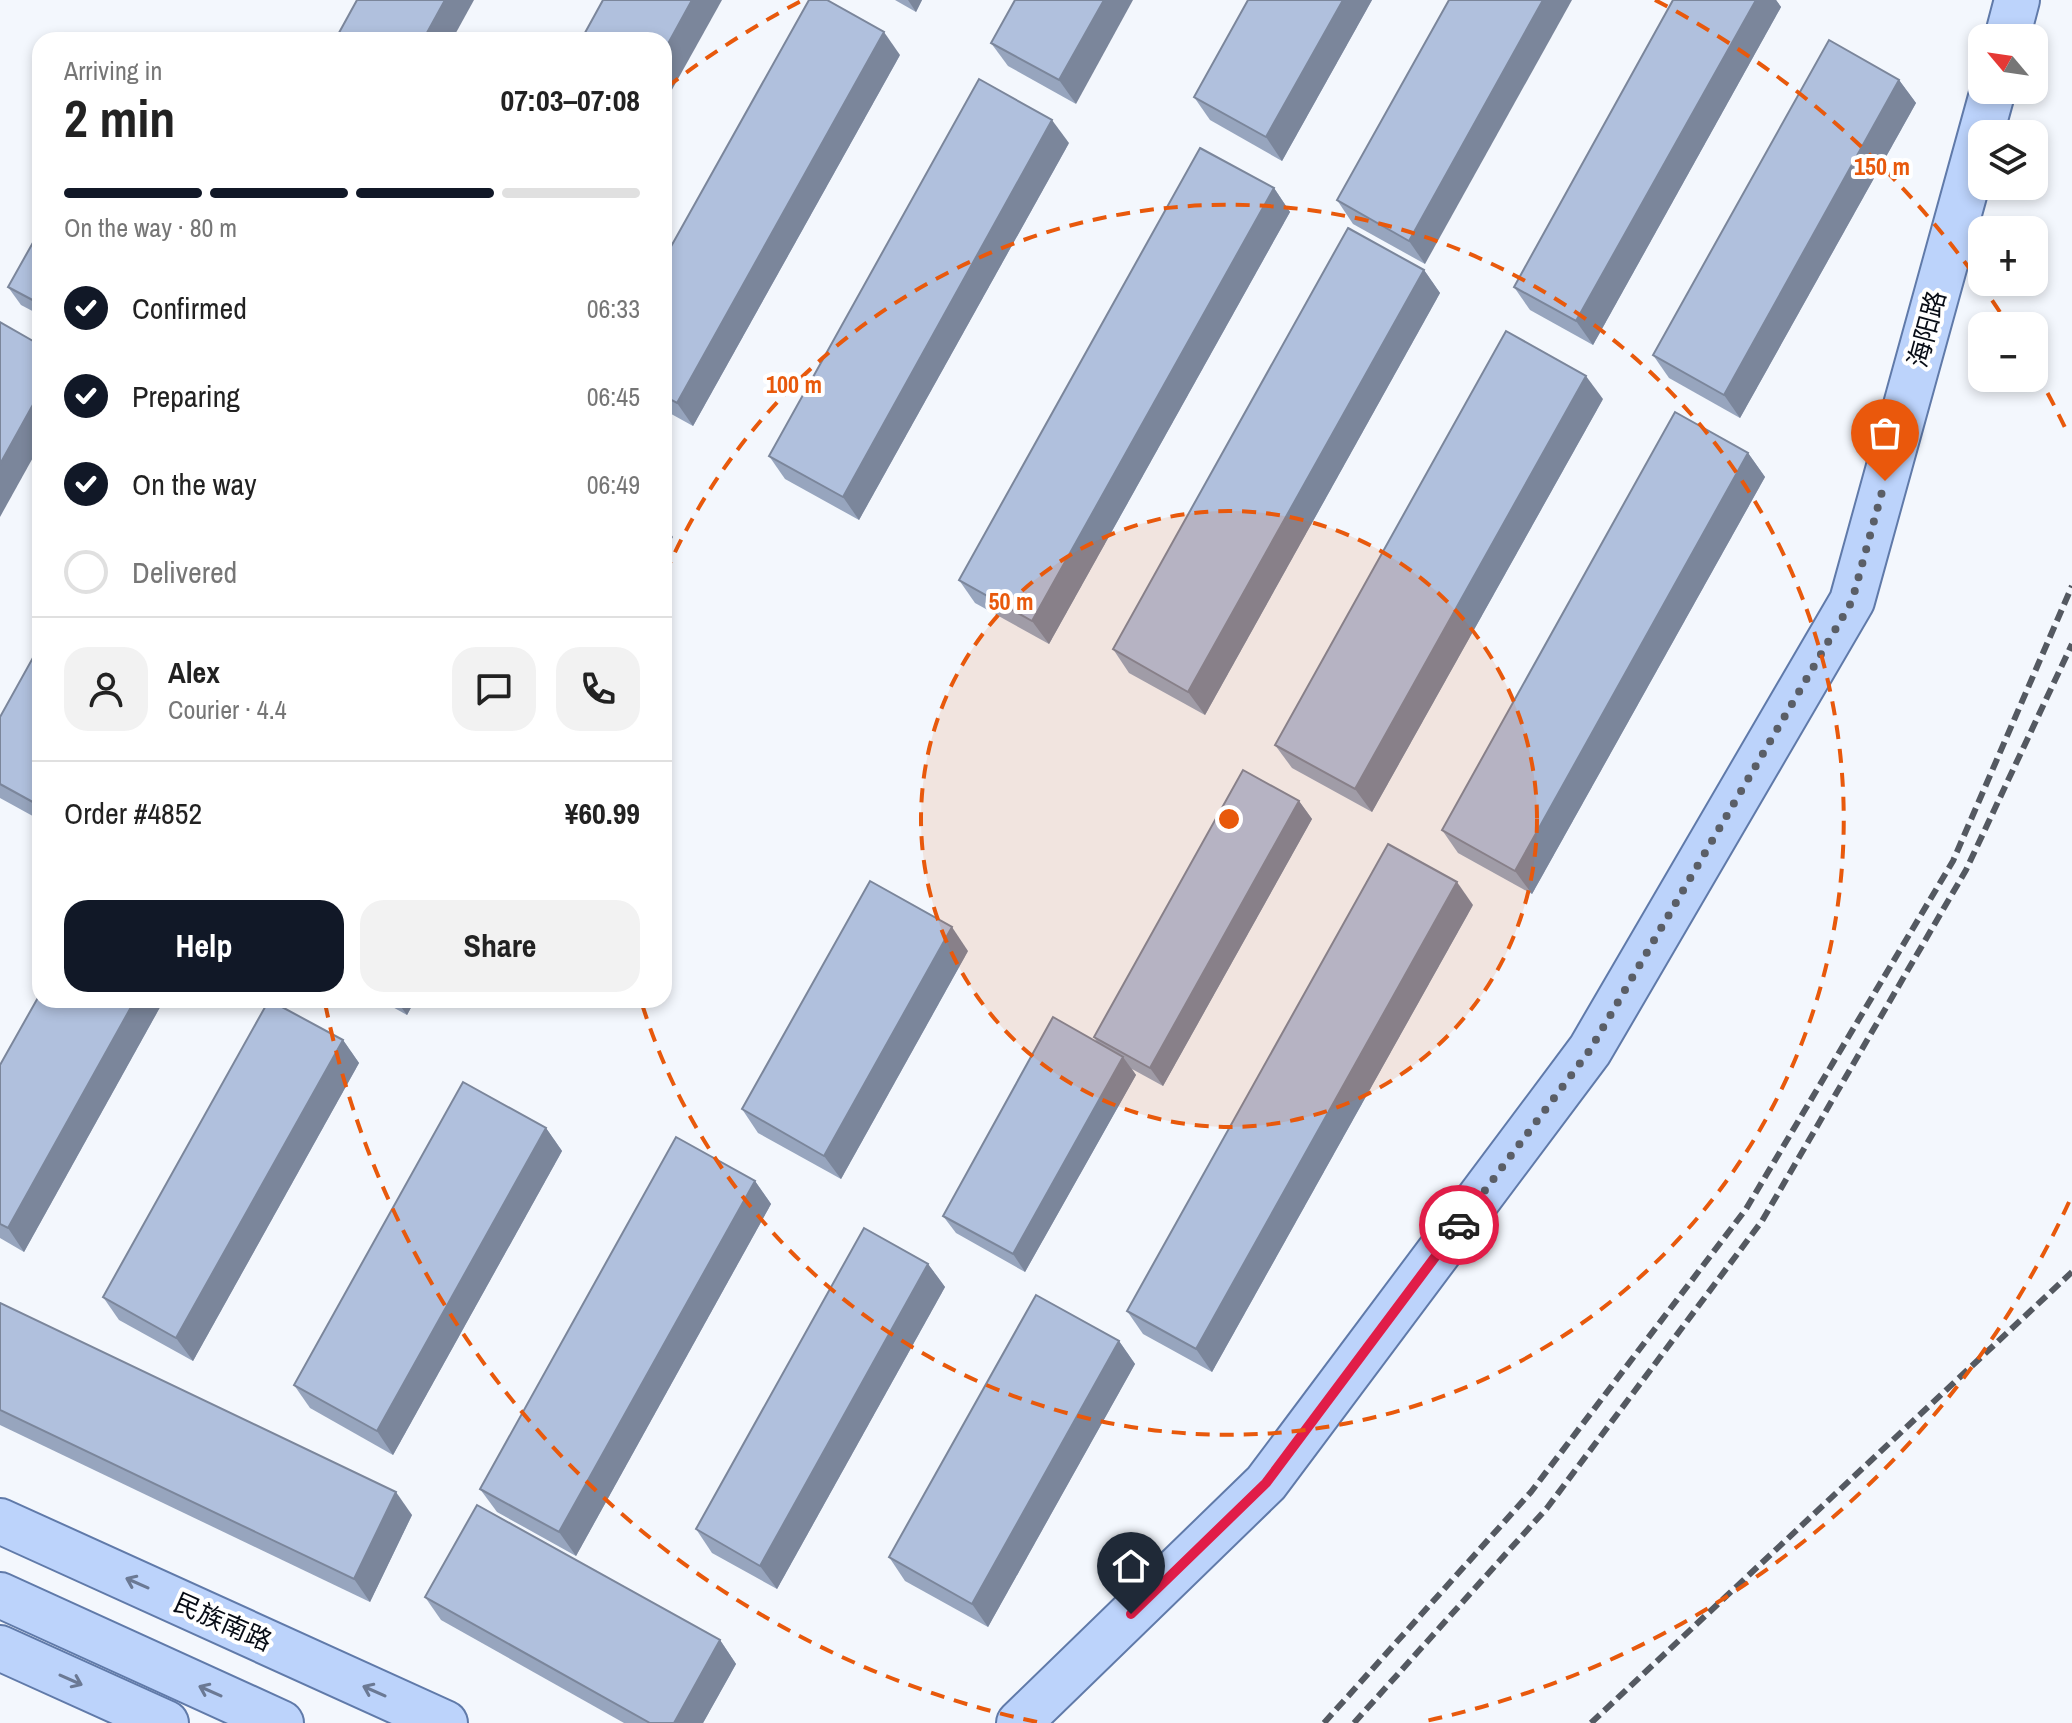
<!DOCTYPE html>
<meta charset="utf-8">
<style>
body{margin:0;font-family:"Archivo Narrow","Noto Sans SC",sans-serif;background:#f2f2f2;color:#222;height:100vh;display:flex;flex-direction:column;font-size:30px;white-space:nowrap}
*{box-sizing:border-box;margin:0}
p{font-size:26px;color:#767676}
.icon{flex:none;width:44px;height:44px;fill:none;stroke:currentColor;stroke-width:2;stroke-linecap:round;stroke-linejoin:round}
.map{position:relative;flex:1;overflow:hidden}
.drawer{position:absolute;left:32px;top:32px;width:640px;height:976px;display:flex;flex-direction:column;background:#fff;border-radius:24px;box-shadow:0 4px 12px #0003}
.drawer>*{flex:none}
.needle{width:52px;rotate:299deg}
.buttons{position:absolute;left:1968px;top:24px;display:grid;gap:16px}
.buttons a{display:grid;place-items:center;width:80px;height:80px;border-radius:16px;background:#fff;box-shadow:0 4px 12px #0003;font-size:40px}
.pin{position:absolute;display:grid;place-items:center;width:68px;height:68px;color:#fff;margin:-82px -34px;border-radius:50% 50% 50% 0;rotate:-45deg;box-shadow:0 0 8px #0007}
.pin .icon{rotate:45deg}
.courier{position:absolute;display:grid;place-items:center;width:80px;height:80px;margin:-40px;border:6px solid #e11d48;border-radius:50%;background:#fff;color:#222;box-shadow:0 2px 10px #0007}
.summary em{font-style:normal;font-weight:800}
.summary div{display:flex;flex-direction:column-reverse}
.summary{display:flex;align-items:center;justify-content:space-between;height:136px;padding:0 32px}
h1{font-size:52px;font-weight:800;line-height:60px}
.bar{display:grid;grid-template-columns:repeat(4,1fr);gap:12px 8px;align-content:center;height:96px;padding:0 32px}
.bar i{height:10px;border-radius:6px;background:#e0e0e0}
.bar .active{background:#111827}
.bar p{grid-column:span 4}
.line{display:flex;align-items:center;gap:20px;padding:0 32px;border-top:2px solid #e0e0e0}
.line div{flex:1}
.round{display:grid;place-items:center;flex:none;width:84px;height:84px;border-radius:24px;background:#f2f2f2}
ol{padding:0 32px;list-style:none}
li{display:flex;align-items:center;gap:24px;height:88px}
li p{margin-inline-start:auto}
li .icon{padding:8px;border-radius:50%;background:#111827;color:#fff;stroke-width:4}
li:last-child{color:#767676}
li i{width:44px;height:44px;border:4px solid #e0e0e0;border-radius:50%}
.button{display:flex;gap:16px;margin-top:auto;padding:16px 32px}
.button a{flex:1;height:92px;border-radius:24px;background:#111827;color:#fff;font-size:32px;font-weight:800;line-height:92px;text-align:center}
.button a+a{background:#f2f2f2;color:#222}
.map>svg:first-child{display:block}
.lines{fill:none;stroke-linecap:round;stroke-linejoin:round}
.major-casing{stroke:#607aa9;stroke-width:48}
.major{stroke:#bcd3fb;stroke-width:44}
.rail{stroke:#545961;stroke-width:6;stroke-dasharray:12 6;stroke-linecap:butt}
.wall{fill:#97a5be}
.shaded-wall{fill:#7b869b}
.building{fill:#b0c0dd;stroke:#7b869b;stroke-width:2}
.oneway{stroke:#6b7994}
.done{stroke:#5a5e66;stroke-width:8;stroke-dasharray:0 14.4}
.route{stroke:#e11d48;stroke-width:10}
.ring{fill:none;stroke:#e8590c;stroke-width:4;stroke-dasharray:14 10}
.labels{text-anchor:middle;stroke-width:8;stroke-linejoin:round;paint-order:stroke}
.street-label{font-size:26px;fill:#070c15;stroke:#fff}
.centre{fill:#e8590c;stroke:#fff;stroke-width:4}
.ring-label{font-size:24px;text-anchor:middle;font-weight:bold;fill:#e8590c;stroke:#fff;stroke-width:8;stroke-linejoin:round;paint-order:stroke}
</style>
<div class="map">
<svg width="2072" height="1723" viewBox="0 0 2072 1723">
<rect width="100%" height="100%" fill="#f3f7fd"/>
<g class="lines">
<!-- major casing -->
<g class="major-casing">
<g id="major">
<path d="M2007,38L2017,0"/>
<path d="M0,1521L445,1723"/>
<path d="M0,1595L281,1723"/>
<path d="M0,1648L166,1723"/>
<path d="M1019,1723L1266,1483L1590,1050L1852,601L1993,90"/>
</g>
</g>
<!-- major -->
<use href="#major" class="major"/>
<!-- rail -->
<g class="rail">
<path d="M1324,1723L1531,1492L1746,1209L1953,861L2072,586"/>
<path d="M1354,1723L1547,1508L1762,1221L1966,870L2072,644"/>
<path d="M1591,1723L2072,1272"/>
</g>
</g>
<!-- wall -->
<g class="wall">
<path d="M895,0H922L916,12Z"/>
<path d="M1015,0L1076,104L1008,66L991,43Z"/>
<path d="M1248,0H1372L1282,161L1210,120L1194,97Z"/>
<path d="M1449,0L1425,264L1353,224L1337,200Z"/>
<path d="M1673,0H1776L1781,7L1593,345L1530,310L1514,287Z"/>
<path d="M900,55L693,426L664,410V259Z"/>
<path d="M1899,80L1916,103L1740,418L1669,378L1653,355Z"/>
<path d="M1069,143L859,520L785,479L769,456Z"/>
<path d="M1274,188L1290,212L1049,644L975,603L959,580Z"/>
<path d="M40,230V315L21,305L8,287Z"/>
<path d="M1424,270L1440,293L1205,715L1129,673L1113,649Z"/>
<path d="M1603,399L1372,812L1292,768L1275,745Z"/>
<path d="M1748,453L1765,477L1532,894L1458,853L1442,830Z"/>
<path d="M40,645V820L0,798V717Z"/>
<path d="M1299,801L1312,819L1163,1086L1132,1069L1136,1075L1025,1272L956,1233L943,1216L1097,1042L1094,1037Z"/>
<path d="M1473,905L1212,1372L1143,1334L1127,1311Z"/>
<path d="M968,951L841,1179L758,1133L742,1109Z"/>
<path d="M40,1000H164L24,1252L0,1238V1065Z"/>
<path d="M380,1000H415L407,1015Z"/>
<path d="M343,1040L359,1063L193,1361L119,1320L103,1297Z"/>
<path d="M546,1128L562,1151L393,1455L310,1408L294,1385Z"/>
<path d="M755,1181L771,1204L576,1556L497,1512L480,1489Z"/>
<path d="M928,1264L945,1287L777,1589L712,1553L696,1529Z"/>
<path d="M0,1303L412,1515L370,1602L0,1425Z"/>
<path d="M1119,1341L1135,1364L988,1627L905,1581L889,1557Z"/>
<path d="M425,1597L720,1640L736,1664L703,1723H624L441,1620Z"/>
</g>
<!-- shaded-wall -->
<g class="shaded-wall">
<path d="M445,0H474L452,40H423Z"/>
<path d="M692,0H722L664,104V51Z"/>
<path d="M908,0H922L916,12Z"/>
<path d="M1104,0H1133L1076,104L1059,80Z"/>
<path d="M1343,0H1372L1282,161L1266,137Z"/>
<path d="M1543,0H1572L1425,264L1409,241Z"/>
<path d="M1756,0H1776L1781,7L1593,345L1576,321Z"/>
<path d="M884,32L900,55L693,426L677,403Z"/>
<path d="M1899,80L1916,103L1740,418L1724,395Z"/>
<path d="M1052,120L1069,143L859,520L843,497Z"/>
<path d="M1274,188L1290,212L1049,644L1032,621Z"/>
<path d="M1424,270L1440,293L1205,715L1188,692Z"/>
<path d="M1586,376L1603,399L1372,812L1355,789Z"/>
<path d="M40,392V445L0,517V464Z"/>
<path d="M1748,453L1765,477L1532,894L1515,871Z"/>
<path d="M664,524L673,537L664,553Z"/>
<path d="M1299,801L1312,819L1163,1086L1150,1068Z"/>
<path d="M1457,882L1473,905L1212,1372L1196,1349Z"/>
<path d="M952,927L968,951L841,1179L824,1156Z"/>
<path d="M135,1000H164L24,1252L8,1228Z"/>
<path d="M396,1000H415L407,1015Z"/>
<path d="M343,1040L359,1063L193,1361L176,1338Z"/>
<path d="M1123,1057L1136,1075L1025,1272L1013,1254Z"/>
<path d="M546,1128L562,1151L393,1455L377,1431Z"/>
<path d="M755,1181L771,1204L576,1556L559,1532Z"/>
<path d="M928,1264L945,1287L777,1589L760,1566Z"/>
<path d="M1119,1341L1135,1364L988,1627L972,1604Z"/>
<path d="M396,1492L412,1515L370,1602L354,1579Z"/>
<path d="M720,1640L736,1664L703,1723H674Z"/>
</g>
<!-- building -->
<g class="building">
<path d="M357,0H445L423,40H335Z"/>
<path d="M603,0H692L664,51V40H581Z"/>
<path d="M809,0H827L884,32L677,403L664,396V259Z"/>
<path d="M1015,0H1104L1059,80L991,43Z"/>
<path d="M1248,0H1343L1266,137L1194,97Z"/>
<path d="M1449,0H1543L1409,241L1337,200Z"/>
<path d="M1673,0H1756L1576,321L1514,287Z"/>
<path d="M1829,40L1899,80L1724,395L1653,355Z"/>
<path d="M979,79L1052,120L843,497L769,456Z"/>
<path d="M1200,148L1274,188L1032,621L959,580Z"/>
<path d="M1348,228L1424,270L1188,692L1113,649Z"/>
<path d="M40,230V304L8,287Z"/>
<path d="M0,322L40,345V392L0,464Z"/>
<path d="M1506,331L1586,376L1355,789L1275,745Z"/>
<path d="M1675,412L1748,453L1515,871L1442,830Z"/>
<path d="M40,645V806L0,784V717Z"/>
<path d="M1243,770L1299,801L1150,1068L1094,1037Z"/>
<path d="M1388,844L1457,882L1196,1349L1127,1311Z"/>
<path d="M870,881L952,927L824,1156L742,1109Z"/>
<path d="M40,994V1000H135L8,1228L0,1224V1065Z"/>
<path d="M269,1000L343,1040L176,1338L103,1297Z"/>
<path d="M1053,1017L1123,1057L1013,1254L943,1216Z"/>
<path d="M463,1082L546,1128L377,1431L294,1385Z"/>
<path d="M676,1137L755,1181L559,1532L480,1489Z"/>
<path d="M864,1228L928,1264L760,1566L696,1529Z"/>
<path d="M1036,1295L1119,1341L972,1604L889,1557Z"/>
<path d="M0,1303L396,1492L354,1579L0,1410Z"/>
<path d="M477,1505L720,1640L674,1723H650L425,1597Z"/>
</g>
<!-- one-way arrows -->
<defs><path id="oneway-shaft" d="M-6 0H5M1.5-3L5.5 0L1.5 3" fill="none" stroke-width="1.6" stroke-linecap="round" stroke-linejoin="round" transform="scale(2)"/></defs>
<g class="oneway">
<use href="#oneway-shaft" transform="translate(137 1583) rotate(-156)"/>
<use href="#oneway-shaft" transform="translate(71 1680) rotate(24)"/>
<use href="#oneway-shaft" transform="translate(210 1691) rotate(-156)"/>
<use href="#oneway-shaft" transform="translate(374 1691) rotate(-156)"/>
</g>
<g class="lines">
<!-- done -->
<path class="done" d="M1459,1225L1590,1050L1852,601L1885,481"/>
<!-- route -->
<path class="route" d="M1131,1614L1266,1483L1459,1225"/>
</g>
<!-- distance rings -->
<circle cx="1229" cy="819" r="308" fill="#e8590c" fill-opacity=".12"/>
<g class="ring">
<circle cx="1229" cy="819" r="308"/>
<path d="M665 574A615 615 0 1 1 642 1004"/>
<path d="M2069 1202A923 923 0 0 1 1421 1722M1037 1722A923 923 0 0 1 325 1003M667 87A923 923 0 0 1 803 0M1655 0A923 923 0 0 1 2007 323M2036 372A923 923 0 0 1 2069 436"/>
</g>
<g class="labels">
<!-- street labels -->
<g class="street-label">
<text transform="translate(1927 329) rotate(-75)" y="9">海阳路</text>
<text transform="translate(223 1622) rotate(24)" y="9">民族南路</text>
</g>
</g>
<circle cx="1229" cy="819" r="12" class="centre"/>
<g class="ring-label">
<text x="1882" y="175">150 m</text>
<text x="794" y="393">100 m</text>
<text x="1011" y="610">50 m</text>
</g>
</svg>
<div class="buttons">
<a><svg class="needle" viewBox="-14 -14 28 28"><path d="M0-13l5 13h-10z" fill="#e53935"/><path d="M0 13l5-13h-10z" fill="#767676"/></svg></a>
<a><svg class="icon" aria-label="layers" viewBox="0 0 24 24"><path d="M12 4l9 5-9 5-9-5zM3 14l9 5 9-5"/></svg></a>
<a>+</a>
<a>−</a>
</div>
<div class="pin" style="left:1885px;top:481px;background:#ea580c"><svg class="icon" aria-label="bag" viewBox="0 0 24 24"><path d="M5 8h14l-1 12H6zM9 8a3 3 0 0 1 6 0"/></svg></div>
<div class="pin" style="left:1131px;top:1614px;background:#1f2937"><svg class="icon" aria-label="home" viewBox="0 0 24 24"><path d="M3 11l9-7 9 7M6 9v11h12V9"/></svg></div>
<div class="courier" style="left:1459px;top:1225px"><svg class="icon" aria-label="car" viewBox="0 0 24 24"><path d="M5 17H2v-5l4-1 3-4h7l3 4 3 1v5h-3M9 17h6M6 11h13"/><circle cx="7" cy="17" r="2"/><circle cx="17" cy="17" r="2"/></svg></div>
<section class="drawer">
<div class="summary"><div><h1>2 min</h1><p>Arriving in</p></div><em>07:03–07:08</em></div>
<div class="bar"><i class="active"></i><i class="active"></i><i class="active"></i><i></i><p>On the way · 80 m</p></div>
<ol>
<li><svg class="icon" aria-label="check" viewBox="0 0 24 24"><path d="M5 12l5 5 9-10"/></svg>Confirmed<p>06:33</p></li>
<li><svg class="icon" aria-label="check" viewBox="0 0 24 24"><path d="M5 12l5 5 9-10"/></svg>Preparing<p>06:45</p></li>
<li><svg class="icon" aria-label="check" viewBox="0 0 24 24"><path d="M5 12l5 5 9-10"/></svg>On the way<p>06:49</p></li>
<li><i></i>Delivered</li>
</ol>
<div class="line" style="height:144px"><a class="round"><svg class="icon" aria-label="person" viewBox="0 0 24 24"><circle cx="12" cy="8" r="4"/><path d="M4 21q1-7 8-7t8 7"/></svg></a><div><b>Alex</b><p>Courier · 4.4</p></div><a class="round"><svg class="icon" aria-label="chat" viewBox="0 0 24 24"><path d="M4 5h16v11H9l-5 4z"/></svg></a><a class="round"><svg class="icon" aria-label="phone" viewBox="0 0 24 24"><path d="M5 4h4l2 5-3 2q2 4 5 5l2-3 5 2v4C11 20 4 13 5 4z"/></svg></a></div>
<div class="line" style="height:104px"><div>Order #4852</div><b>¥60.99</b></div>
<div class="button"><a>Help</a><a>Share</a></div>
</section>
</div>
